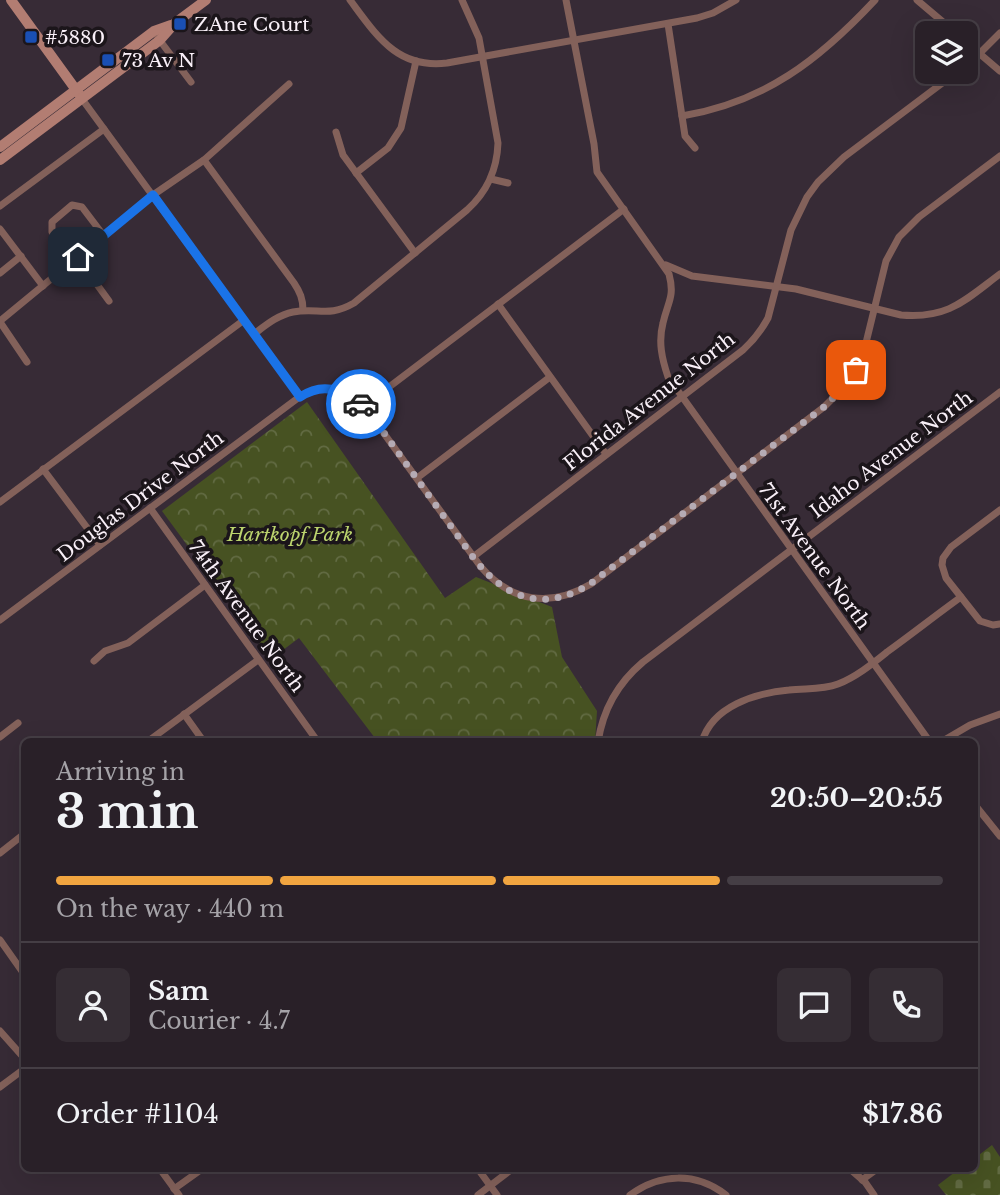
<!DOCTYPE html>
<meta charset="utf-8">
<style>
body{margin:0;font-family:"Libre Baskerville",serif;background:#352d34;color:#f1f3f6;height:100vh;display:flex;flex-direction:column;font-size:26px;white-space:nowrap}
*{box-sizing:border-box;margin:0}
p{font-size:23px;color:#a5a3a8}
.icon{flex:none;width:38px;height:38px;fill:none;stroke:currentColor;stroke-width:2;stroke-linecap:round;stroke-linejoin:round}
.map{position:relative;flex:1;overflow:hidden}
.sheet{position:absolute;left:21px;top:738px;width:957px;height:434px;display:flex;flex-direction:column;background:#292028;border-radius:10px;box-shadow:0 7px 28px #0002,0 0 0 2px #453e45}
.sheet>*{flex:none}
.buttons{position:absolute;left:915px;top:21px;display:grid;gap:14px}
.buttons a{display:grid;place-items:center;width:63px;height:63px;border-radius:10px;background:#292028;box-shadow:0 7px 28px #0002,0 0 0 2px #453e45;font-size:35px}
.pin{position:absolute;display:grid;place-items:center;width:60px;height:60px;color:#fff;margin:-30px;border-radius:14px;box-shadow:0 4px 10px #0006}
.courier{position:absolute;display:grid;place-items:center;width:70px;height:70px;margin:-35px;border:5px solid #1a73e8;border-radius:50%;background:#fff;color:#222;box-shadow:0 2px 9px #0007}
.overview em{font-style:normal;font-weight:700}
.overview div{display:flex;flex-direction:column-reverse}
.overview{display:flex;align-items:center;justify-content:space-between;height:119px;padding:0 35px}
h1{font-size:46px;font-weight:700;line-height:52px}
.bar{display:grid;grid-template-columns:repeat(4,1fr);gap:10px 7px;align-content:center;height:84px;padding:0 35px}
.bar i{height:9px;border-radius:5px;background:#453e45}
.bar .selected{background:#f1a540}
.bar p{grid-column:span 4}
.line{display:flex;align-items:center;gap:18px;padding:0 35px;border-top:2px solid #453e45}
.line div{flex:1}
.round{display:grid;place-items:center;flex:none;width:74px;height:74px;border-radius:10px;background:#352d34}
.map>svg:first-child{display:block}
.cemetery{fill:url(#cemetery-stones)}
.park{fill:url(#park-crowns)}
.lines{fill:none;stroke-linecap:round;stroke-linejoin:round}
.street{stroke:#83615a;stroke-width:7}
.secondary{stroke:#b27d72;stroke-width:10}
.done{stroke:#b5abb4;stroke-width:7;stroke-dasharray:0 12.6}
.route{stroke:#1a73e8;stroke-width:9}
.transit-dot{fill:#1a4fb4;stroke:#1b151a;stroke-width:2.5}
.labels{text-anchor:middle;stroke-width:7;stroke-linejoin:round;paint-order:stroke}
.poi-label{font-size:19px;fill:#f9f0f8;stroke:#1b151a;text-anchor:start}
.street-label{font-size:19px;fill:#f9f0f8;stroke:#1b151a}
.park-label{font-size:19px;font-style:italic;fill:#bcd46e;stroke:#1b151a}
</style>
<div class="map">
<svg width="1000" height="1195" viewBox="0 0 1000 1195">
<defs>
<pattern id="cemetery-stones" width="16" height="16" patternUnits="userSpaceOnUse" patternTransform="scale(1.75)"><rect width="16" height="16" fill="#475222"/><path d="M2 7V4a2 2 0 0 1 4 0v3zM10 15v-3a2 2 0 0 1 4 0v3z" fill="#626b43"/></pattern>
<pattern id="park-crowns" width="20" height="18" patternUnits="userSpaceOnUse" patternTransform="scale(1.75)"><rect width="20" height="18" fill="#475222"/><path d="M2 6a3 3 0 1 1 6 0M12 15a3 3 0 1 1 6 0" fill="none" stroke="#626b43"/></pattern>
</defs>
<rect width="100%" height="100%" fill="#372b36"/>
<!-- cemetery -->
<path class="cemetery" d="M992,1145L1000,1157V1195H946L938,1185L959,1169H975V1158Z"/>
<!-- park -->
<path class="park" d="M307,402L445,598L476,577L552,607L562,657L597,711L595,742H378L299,638L271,659L162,511Z"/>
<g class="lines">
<!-- street -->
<g class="street">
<path d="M350,0C377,36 397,69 447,63L697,18L713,13L736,0"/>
<path d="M566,0L594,144L597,172L669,274C675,297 668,301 663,323C658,342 662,359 668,377L930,742"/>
<path d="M917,0L956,33"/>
<path d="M668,24L685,136L695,148"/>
<path d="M158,38L191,82"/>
<path d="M966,42L1000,71"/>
<path d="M966,65L975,58L1000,33"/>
<path d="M82,99L300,397"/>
<path d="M682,116C765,102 819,60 875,0"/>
<path d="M336,132L343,155L415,253"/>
<path d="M204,160L294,283C300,292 303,299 303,310"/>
<path d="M356,173L388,148L401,128L416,61"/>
<path d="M491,179L508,183"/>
<path d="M0,206L104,129"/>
<path d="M0,229L43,286"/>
<path d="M77,257L109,301"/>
<path d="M72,261L52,232V222L72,205L82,207L104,236"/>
<path d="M666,265L692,276L796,289L901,315C949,319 965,300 1000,274"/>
<path d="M0,273L21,256"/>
<path d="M498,304L606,454"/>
<path d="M0,321L153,195L204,160L289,84"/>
<path d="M0,322L27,362"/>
<path d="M254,334C266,325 278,315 293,312C318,307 328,318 354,303L467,210C487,192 497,171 498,143L479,38L462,0"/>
<path d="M364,406L624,209"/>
<path d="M43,469L100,545"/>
<path d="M417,478L550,377"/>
<path d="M0,502L244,320"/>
<path d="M150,508L318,742"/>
<path d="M1000,510L951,547L943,558L942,565L946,578L980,621L993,625L1000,624"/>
<path d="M473,557L743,350C754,340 761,331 768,318L791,230L807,197L818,182L844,157L957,72"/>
<path d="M0,620L302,395C327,383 343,391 364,406L481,567C511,602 550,608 591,584L824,407L847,384L863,355L886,261L899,237L919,217L1000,156"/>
<path d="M94,661L105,651L128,643L205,585"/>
<path d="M184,714L204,742"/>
<path d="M0,737L18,723"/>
<path d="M147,742L258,660"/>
<path d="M598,742C603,709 618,683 643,662L1000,392"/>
<path d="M702,742C712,706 756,693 789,690C806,688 822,690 838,684C856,677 872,664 887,652C912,634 936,615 961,597"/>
<path d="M941,742L970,725L1000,714"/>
<path d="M975,805L1000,836"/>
<path d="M0,853L24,834"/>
<path d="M0,940L24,974"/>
<path d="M0,1031L24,1058"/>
<path d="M0,1087L24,1069"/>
<path d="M160,1169L179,1195"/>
<path d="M478,1169L497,1195"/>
<path d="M850,1169L865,1182L874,1195"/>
<path d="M862,1180L877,1169"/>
<path d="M174,1189L202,1169"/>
<path d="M478,1195L512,1169"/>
<path d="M630,1195C660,1173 696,1172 726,1195"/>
</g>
<!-- secondary -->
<g class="secondary">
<path d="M11,0L79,94"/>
<path d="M0,147L154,31L171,25"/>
<path d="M0,160L160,40L175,23L206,0"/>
</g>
</g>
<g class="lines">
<!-- done -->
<path class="done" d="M361,404L374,419L473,557C505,599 543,613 590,584L824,407L847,384L856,370"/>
<!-- route -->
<path class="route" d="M78,257L153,195L300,397C323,382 340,389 361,404"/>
</g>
<!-- markers -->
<g class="transit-dot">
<rect x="173" y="17" width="14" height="14" rx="3.5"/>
<rect x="24" y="30" width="14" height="14" rx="3.5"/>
<rect x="101" y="53" width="14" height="14" rx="3.5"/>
</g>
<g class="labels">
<!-- poi labels -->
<g class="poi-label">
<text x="194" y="31">ZAne Court</text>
<text x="45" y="44">#5880</text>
<text x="122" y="67">73 Av N</text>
</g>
<!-- street labels -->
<g class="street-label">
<text transform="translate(649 401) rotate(-38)" y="7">Florida Avenue North</text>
<text transform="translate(891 454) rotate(-37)" y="7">Idaho Avenue North</text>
<text transform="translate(140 496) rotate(-37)" y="7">Douglas Drive North</text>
<text transform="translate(815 556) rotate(54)" y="7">71st Avenue North</text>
<text transform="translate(247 616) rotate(54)" y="7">74th Avenue North</text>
</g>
<!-- park labels -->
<g class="park-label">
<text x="290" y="541">Hartkopf Park</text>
</g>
</g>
</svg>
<div class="buttons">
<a><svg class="icon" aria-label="layers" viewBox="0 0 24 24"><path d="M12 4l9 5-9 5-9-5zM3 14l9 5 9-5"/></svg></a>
</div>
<div class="pin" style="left:856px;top:370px;background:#ea580c"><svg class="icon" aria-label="bag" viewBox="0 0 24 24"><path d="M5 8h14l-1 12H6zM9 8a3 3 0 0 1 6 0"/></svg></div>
<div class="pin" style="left:78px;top:257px;background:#1f2937"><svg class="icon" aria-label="home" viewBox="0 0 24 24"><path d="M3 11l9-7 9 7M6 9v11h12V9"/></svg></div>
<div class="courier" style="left:361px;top:404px"><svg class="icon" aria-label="car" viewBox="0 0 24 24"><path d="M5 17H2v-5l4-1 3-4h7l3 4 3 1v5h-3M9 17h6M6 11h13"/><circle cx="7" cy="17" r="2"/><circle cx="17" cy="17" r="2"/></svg></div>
<section class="sheet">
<div class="overview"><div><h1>3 min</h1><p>Arriving in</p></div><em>20:50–20:55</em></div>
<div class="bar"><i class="selected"></i><i class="selected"></i><i class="selected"></i><i></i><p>On the way · 440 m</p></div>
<div class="line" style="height:126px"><a class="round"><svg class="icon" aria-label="person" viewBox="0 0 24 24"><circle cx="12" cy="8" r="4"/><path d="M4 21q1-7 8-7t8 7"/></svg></a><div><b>Sam</b><p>Courier · 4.7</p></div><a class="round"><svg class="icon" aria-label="chat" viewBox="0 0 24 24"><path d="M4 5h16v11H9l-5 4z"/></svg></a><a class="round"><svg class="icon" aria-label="phone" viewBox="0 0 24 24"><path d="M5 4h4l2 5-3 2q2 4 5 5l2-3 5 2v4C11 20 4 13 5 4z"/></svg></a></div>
<div class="line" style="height:91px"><div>Order #1104</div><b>$17.86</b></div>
</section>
</div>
